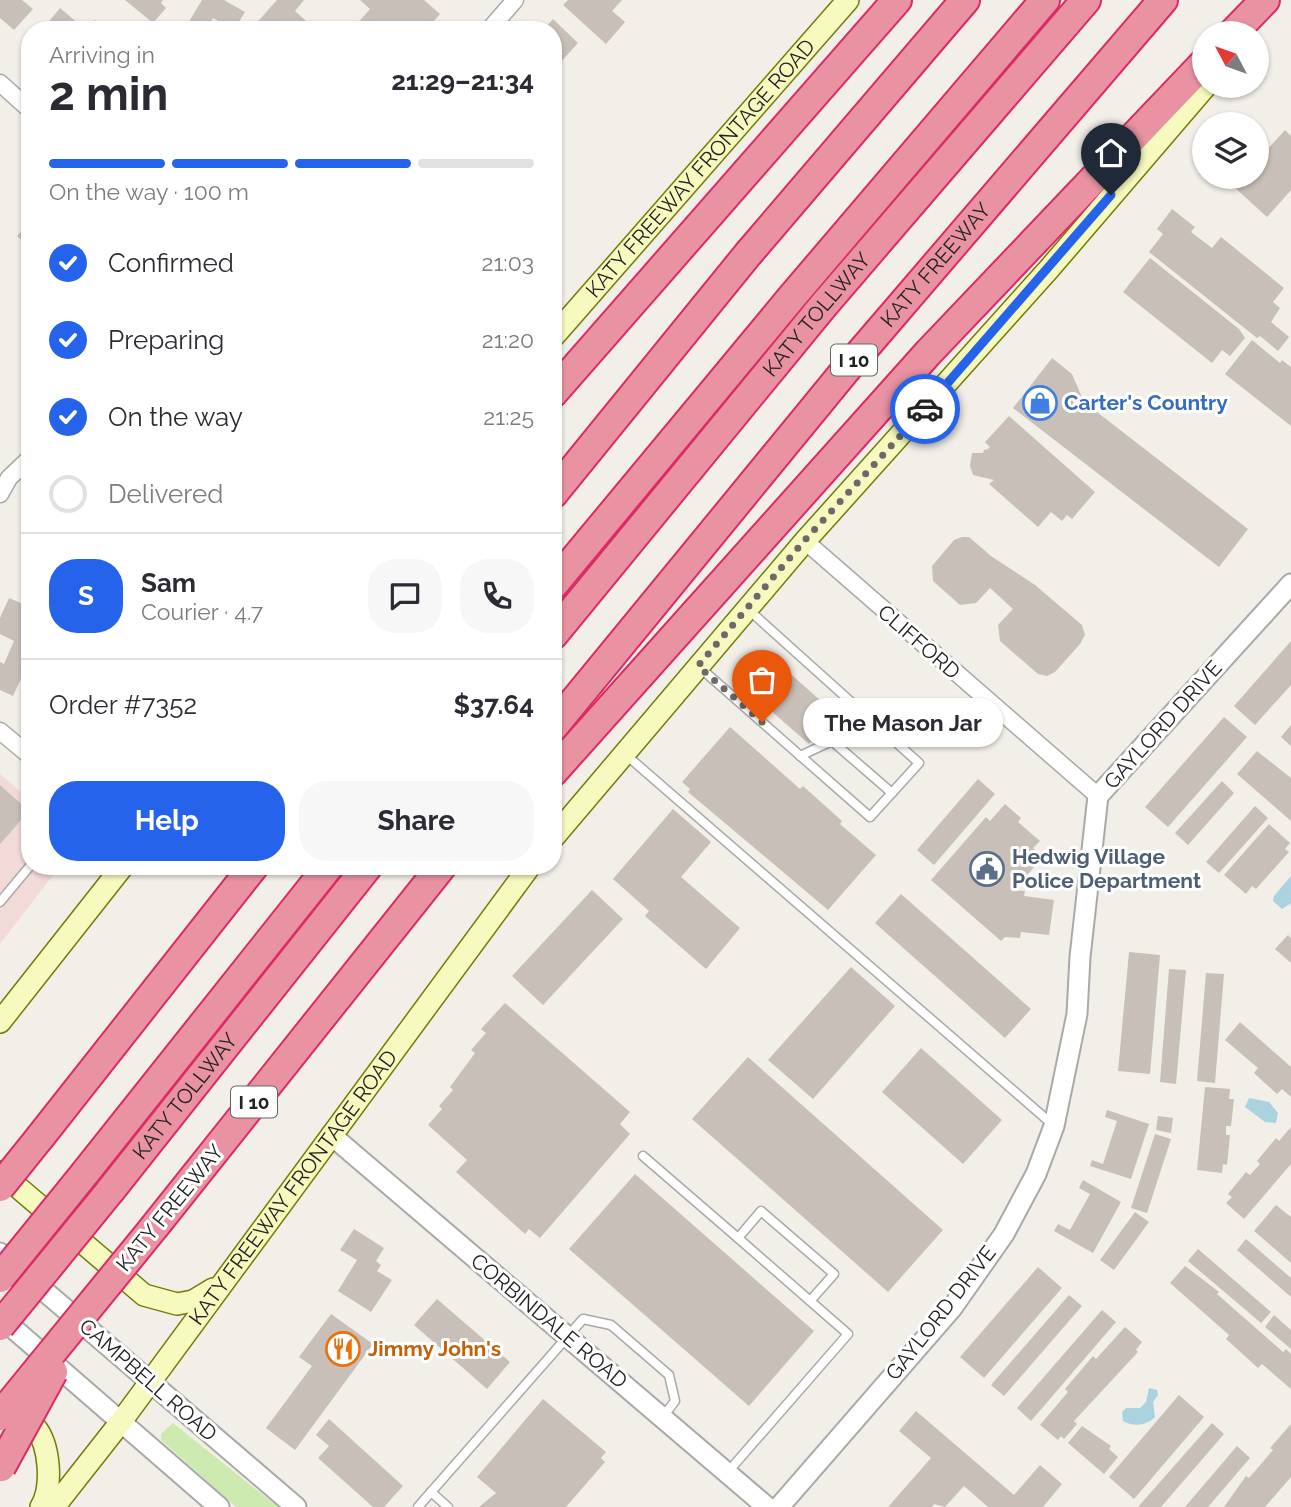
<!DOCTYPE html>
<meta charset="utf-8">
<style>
body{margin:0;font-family:Raleway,sans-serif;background:#f7f7f7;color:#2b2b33;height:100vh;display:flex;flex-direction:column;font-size:26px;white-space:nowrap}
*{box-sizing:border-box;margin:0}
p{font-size:23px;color:#7c7c81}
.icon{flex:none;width:38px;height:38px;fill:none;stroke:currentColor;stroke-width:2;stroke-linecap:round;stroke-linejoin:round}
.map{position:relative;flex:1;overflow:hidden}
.details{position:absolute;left:21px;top:21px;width:541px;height:854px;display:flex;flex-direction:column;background:#fff;border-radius:28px;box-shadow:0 2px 5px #0004}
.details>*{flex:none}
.needle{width:46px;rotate:311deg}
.buttons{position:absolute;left:1192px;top:21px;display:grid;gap:14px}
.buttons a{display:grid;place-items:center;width:77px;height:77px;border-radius:50%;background:#fff;box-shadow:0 2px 5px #0004;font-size:35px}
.pin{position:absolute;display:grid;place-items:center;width:60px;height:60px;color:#fff;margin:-72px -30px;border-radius:50% 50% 50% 0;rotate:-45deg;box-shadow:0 0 7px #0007}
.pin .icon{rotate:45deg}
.courier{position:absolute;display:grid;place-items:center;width:70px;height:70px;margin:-35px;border:5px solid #2563eb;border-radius:50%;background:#fff;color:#222;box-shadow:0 2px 9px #0007}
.bubble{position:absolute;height:49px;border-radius:24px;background:#fff;box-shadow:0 2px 5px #0004;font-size:23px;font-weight:700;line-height:49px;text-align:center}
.summary em{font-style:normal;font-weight:700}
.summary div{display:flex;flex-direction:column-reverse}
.summary{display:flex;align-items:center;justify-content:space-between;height:119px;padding:0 28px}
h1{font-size:46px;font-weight:700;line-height:52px}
.bar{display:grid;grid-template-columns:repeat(4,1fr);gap:10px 7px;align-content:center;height:84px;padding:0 28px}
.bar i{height:9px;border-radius:5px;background:#e1e1e2}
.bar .current{background:#2563eb}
.bar p{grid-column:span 4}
.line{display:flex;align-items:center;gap:18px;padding:0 28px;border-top:2px solid #e1e1e2}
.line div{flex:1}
.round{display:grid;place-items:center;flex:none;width:74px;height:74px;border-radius:28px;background:#f7f7f7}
ol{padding:0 28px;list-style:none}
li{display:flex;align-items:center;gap:21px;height:77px}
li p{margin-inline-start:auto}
li .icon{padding:7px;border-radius:50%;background:#2563eb;color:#fff;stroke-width:4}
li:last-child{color:#7c7c81}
li i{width:38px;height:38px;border:4px solid #e1e1e2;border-radius:50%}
.cta{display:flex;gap:14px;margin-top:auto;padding:14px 28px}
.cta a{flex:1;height:80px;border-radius:28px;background:#2563eb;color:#fff;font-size:28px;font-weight:700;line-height:80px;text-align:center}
.cta a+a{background:#f7f7f7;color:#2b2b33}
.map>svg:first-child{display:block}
.commercial{fill:#f2dad9}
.grass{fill:#cdebb0}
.water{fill:#aad3df}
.building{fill:#c7bfb8}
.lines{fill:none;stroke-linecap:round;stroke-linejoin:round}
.service-casing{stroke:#a9a9a9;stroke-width:11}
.minor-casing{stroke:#a9a9a9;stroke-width:19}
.tertiary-casing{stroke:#a9a9a9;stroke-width:23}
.secondary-casing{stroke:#707d05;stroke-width:24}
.motorway-casing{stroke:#dc2a67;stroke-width:32}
.service{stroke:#fff;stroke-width:8}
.minor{stroke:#fff;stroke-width:16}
.tertiary{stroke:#fff;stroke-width:19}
.secondary{stroke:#f7fabf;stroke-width:21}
.motorway{stroke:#e892a2;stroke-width:28}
.motorway-bridge-casing{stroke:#dc2a67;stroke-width:32;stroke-linecap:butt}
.motorway-bridge{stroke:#e892a2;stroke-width:28}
.done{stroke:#6b6a68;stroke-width:7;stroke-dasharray:0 12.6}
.route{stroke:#2563eb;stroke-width:9}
.labels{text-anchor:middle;stroke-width:6;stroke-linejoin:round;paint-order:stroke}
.shield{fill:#fff;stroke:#646464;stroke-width:2}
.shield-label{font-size:19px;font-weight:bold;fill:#222}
.street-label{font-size:21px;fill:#222;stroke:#fff}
.shop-label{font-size:21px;font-weight:bold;fill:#366cbe;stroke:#fff;text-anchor:start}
.service-label{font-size:21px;font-weight:bold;fill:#4e5e75;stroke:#fff;text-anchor:start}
.food-label{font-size:21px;font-weight:bold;fill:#c56008;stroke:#fff;text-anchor:start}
</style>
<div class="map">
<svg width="1291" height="1507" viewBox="0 0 1291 1507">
<rect width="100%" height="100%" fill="#f2efe9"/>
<!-- commercial -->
<path class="commercial" d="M0,774L30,800V866H60L0,944Z"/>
<!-- grass -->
<path class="grass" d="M173,1423L278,1507H236L161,1440V1434Z"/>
<!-- water -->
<g class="water">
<path d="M1291,876V903L1282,909L1273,901L1274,896Z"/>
<path d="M1249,1098L1269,1102L1278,1113L1276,1123L1265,1122L1245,1107Z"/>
<path d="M1149,1388L1157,1390L1158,1395L1153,1402L1155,1417C1146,1426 1133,1427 1123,1421L1122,1412L1126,1408H1140L1146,1402Z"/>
</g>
<!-- building -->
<g class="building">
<path d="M0,0H22L33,9L14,30L0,18Z"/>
<path d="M125,0H163L161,3L166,8L153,23Z"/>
<path d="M202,0H224L245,12L234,30L213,18L207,30H184Z"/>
<path d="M277,0H304L295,11L306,21L299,30H258L254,26Z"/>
<path d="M360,0H424L440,14L426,30L413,26L410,30H388L384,26L380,30H362L356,25L370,9Z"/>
<path d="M568,0H622L612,11L625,22L606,44L563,5Z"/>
<path d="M60,8L86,30H42Z"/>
<path d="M553,19L578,43L557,66L553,62V30H543Z"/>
<path d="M95,20L106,30H87Z"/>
<path d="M1285,130L1291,136V190L1267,217L1234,187L1240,177H1256V162Z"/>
<path d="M1172,209L1195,227L1191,232L1212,248L1221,237L1284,288L1273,302L1280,308L1271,322L1289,337L1278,351L1260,336L1257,338L1149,252L1163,234L1157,229Z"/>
<path d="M30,222V247L17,236Z"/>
<path d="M1150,258L1239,329L1245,338L1230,356L1222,350L1212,363L1123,292Z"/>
<path d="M1252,340L1280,363L1282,360L1291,367V426L1225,374Z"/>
<path d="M1052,358L1072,374L1084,402L1248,529L1219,567L1013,408Z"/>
<path d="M1009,416L1095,492L1072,519L1067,515L1062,521L1051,512L1038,527L989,484L994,480L973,475L970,466L972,453H983L984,450L988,449L990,447L985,442Z"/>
<path d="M962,537H969L991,556L1035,585L1082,625L1085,635L1080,644L1055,672L1047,676L1038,674L1000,641L998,625L1013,609L990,588L976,603L960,605L933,581L932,566L954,540Z"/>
<path d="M9,598L30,607V659L13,696L0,690V662L4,664L14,641L0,634V618Z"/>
<path d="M1291,641V685L1255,725L1234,706Z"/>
<path d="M785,669L829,708L816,722L823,728L809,744L753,695L766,681L771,685Z"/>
<path d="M1224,717L1247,737L1168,827L1145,807Z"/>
<path d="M1291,725V746L1281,737Z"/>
<path d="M730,727L800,789L803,786L842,821L840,824L876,855L828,910L688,792L690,789L682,782Z"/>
<path d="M1257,751L1291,778V821L1237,774Z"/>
<path d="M978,779L995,794L934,865L917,850Z"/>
<path d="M1222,781L1234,793L1188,845L1175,833Z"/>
<path d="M0,785L29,811L0,844Z"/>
<path d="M1005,804L1021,818L1018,822L1040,841L1033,848L1043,857L1014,890L1025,891L1024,896L1054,900L1049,935L1021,932L1020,938L1005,937L1001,941L931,880L986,817L990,821Z"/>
<path d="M1255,806L1268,818L1219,873L1206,862Z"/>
<path d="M673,809L711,842L681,877L740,928L706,969L645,916L649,911L613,879Z"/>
<path d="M1269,824L1290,843L1285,849L1289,852L1256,889L1252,886L1246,894L1224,875Z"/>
<path d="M592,890L623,919L543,1005L512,976Z"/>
<path d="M901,894L1031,1009L1005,1038L875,923Z"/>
<path d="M1288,935L1291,938V963L1275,949Z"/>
<path d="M1129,952L1160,955L1150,1074L1118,1071Z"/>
<path d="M851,967L895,1006L813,1099L768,1060Z"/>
<path d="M1169,969L1186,970L1176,1084L1160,1082Z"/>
<path d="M1206,973L1224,974L1215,1083L1197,1081Z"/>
<path d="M505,1003L630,1112L620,1124L630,1134L540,1238L529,1229L525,1234L456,1172L467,1160L428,1125L442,1109L439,1106L453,1090L450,1087L475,1053L471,1050L486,1033L481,1029Z"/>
<path d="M1240,1022L1291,1067V1097L1282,1089L1277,1094L1254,1073L1258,1068L1225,1040Z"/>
<path d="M921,1048L1002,1120L963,1164L882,1092Z"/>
<path d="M748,1057L943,1230L888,1292L692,1119Z"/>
<path d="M1205,1087L1230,1089L1229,1099H1234L1231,1126H1226V1135H1230L1227,1165L1223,1164L1222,1173L1197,1170Z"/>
<path d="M1107,1110L1149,1124L1131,1179L1090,1166L1092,1160L1103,1164L1117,1121L1105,1117Z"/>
<path d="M1158,1116L1173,1118L1171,1133L1156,1130Z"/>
<path d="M1291,1127V1164L1244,1219L1226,1203L1232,1197L1228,1194L1246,1172L1250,1175L1260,1164L1257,1161L1276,1138L1279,1141Z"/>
<path d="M1155,1134L1171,1139L1147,1213L1131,1208Z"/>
<path d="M635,1174L814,1331L749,1406L569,1249Z"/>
<path d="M1083,1180L1121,1202L1093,1253L1054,1231L1058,1224L1070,1230L1090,1194L1079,1188Z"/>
<path d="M1276,1205L1291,1217V1263L1254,1231Z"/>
<path d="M1135,1212L1149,1222L1114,1270L1100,1260Z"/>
<path d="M354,1229L384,1248L376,1261L381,1265L377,1271L392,1280L371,1312L338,1291L357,1260L340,1250Z"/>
<path d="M1246,1239L1291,1278V1297L1237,1250Z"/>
<path d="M1198,1249L1271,1312L1261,1323L1188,1261Z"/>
<path d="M1185,1266L1219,1292L1217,1294L1283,1352L1286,1349L1291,1354V1389L1262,1364L1258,1368L1226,1339L1229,1335L1170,1283Z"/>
<path d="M1038,1267L1062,1288L984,1378L960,1357Z"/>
<path d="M1069,1295L1082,1306L1004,1396L991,1385Z"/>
<path d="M437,1299L510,1362L487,1389L414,1325Z"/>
<path d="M1102,1310L1116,1322L1031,1421L1017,1408Z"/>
<path d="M331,1314L373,1344L295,1450L266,1428L312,1366L299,1357Z"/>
<path d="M1274,1315L1291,1330V1349L1265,1327Z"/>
<path d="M1125,1327L1142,1342L1136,1350L1138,1352L1074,1421L1077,1424L1064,1439L1061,1436L1058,1440L1040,1425L1068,1392L1065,1389L1093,1356L1096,1359Z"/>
<path d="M1179,1395L1204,1417L1134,1499L1109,1477Z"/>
<path d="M543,1399L606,1452L601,1458L605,1462L566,1507H479L496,1493L477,1477Z"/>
<path d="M916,1411L1014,1495L1040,1465L1062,1484L1043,1507H988L964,1486L945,1507L934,1504L932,1507H888L931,1458L899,1431Z"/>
<path d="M329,1419L403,1486L384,1507H373L318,1458L329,1446L316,1435Z"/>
<path d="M1212,1423L1224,1434L1161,1507H1138Z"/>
<path d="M1291,1424V1477L1265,1507H1224L1246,1476L1249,1478L1273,1450L1270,1448Z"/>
<path d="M1082,1426L1111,1446L1109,1449L1118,1457L1104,1474L1068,1443Z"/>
<path d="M1237,1446L1250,1458L1208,1507H1185Z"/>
</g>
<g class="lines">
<!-- service casing -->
<g class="service-casing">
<g id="service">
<path d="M698,666L870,817L919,763L750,611"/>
<path d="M625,754L1052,1124"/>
<path d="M800,756L832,741L892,793"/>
<path d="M0,902L30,866"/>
<path d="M643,1156L738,1238"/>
<path d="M727,1473L848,1334L738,1238L761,1211L834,1274L810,1301"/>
<path d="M431,1492L448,1507"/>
<path d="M418,1507L583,1319L611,1325L669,1375L675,1401L662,1418"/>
</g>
</g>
<!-- minor casing -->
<g class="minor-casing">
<g id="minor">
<path d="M489,30L515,0"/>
<path d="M0,83L30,110"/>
<path d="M0,494L9,478L30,458"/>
<path d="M805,541L1098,796"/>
<path d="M0,731L30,756"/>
</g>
</g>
<!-- tertiary casing -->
<g class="tertiary-casing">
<g id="tertiary">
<path d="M331,1135L767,1507"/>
<path d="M0,1253L296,1507"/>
<path d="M0,1317L219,1507"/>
<path d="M779,1507L952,1308L1004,1234L1036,1174L1054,1126L1077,1014L1080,957L1098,796L1291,584"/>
</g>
</g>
<!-- secondary casing -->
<g class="secondary-casing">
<g id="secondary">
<path id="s1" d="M553,337L848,0"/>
<path d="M553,838L805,541L1049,269L1206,86"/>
<path d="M0,1022L123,866"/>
<path d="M0,1172L144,1295L177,1304L193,1301L213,1289"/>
<path d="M18,1412C24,1416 31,1421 35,1427C50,1445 53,1487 41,1507"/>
<path id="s2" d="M54,1507L120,1423L530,866"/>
</g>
</g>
<!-- motorway casing -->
<g class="motorway-casing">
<g id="motorway">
<path d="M1233,33L1265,0"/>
<path d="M553,393L897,0"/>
<path d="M553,494L748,254L965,0"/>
<path d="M553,585L791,298L1045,0"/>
<path id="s3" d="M553,635L823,306L1086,0"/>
<path id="s4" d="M553,727L844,372L1163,0"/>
<path d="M553,772L928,353L1204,63"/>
<path d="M41,1136L254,866"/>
<path d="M85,1173L329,866"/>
<path id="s5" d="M110,1191L368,866"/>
<path d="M155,1226L442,866"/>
</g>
</g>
<!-- service -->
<use href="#service" class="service"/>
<!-- minor -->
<use href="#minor" class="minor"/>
<!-- tertiary -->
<use href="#tertiary" class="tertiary"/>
<!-- secondary -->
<use href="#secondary" class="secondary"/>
<!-- motorway -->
<use href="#motorway" class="motorway"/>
<!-- motorway-bridge casing -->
<g class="motorway-bridge-casing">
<g id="motorway-bridge">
<path d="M0,1187L41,1136"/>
<path d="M0,1278L85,1173"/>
<path d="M0,1326L110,1191"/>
<path d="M0,1416L155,1226"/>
<path d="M1,1467L53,1372"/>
</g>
</g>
<!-- motorway-bridge -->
<use href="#motorway-bridge" class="motorway-bridge"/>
</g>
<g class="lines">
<!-- done -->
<path class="done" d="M762,722L698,666L804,541L925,409"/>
<!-- route -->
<path class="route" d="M925,409L1111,195"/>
</g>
<!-- icons -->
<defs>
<g id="shop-ring" transform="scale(1.75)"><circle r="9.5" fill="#fff" stroke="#3f7fe0" stroke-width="1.5"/><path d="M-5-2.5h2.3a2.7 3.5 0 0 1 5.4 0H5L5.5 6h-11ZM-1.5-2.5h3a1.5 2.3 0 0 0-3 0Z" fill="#3f7fe0"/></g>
<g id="civic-ring" transform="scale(1.75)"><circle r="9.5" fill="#fff" stroke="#5c6f8a" stroke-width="1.5"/><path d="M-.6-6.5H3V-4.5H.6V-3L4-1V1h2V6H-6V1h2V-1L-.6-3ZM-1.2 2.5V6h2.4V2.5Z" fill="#5c6f8a"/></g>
<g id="restaurant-ring" transform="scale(1.75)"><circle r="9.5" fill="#fff" stroke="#e8710a" stroke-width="1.5"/><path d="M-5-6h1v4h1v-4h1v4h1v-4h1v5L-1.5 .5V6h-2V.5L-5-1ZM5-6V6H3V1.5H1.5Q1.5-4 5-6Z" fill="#e8710a"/></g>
</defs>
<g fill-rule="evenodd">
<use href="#shop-ring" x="1040" y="403"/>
<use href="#civic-ring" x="987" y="869"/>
<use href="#restaurant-ring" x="343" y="1349"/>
</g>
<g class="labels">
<!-- shield labels -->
<g class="shield">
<rect x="831" y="344.5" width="46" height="31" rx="5"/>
<rect x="231" y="1086.5" width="46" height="31" rx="5"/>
</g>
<g class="shield-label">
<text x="854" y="367">I 10</text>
<text x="254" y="1109">I 10</text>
</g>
<!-- street labels -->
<g class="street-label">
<text dy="7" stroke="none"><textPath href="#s1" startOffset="224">KATY FREEWAY FRONTAGE ROAD</textPath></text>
<text dy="7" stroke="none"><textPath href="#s4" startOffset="600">KATY FREEWAY</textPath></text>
<text dy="7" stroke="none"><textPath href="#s3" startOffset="415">KATY TOLLWAY</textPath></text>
<text transform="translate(919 642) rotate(41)" y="7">CLIFFORD</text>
<text transform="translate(1163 725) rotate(-48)" y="7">GAYLORD DRIVE</text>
<text dy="7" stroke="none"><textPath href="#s5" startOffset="121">KATY TOLLWAY</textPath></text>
<text dy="7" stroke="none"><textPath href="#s2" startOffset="399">KATY FREEWAY FRONTAGE ROAD</textPath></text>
<text transform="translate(170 1208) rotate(-51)" y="7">KATY FREEWAY</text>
<text transform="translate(941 1313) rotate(-52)" y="7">GAYLORD DRIVE</text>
<text transform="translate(549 1321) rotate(40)" y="7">CORBINDALE ROAD</text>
<text transform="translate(148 1380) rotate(41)" y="7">CAMPBELL ROAD</text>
</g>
<!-- shop labels -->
<g class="shop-label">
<text x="1064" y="410">Carter's Country</text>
</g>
<!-- service labels -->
<g class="service-label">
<text x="1012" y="864">Hedwig Village<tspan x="1012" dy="24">Police Department</tspan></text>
</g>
<!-- food labels -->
<g class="food-label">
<text x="368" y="1356">Jimmy John's</text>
</g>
</g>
</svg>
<div class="buttons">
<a><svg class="needle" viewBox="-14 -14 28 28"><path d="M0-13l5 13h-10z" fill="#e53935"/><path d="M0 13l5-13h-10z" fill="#7c7c81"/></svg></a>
<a><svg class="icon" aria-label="layers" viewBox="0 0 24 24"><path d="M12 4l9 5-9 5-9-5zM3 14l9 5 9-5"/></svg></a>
</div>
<div class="pin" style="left:762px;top:722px;background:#ea580c"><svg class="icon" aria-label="bag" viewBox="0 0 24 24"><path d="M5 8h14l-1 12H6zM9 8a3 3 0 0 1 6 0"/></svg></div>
<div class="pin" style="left:1111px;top:195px;background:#1f2937"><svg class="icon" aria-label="home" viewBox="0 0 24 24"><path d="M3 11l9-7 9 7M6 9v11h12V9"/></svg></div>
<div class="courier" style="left:925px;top:409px"><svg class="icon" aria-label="car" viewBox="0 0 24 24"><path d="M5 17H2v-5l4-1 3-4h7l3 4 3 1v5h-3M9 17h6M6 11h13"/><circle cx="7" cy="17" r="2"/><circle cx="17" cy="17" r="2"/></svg></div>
<div class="bubble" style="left:803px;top:698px;width:200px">The Mason Jar</div>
<section class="details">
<div class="summary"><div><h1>2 min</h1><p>Arriving in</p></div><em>21:29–21:34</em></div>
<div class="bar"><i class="current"></i><i class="current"></i><i class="current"></i><i></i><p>On the way · 100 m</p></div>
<ol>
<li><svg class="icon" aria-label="check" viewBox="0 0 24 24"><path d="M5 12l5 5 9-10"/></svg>Confirmed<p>21:03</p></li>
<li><svg class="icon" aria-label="check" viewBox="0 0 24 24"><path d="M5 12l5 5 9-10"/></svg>Preparing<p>21:20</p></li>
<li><svg class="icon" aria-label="check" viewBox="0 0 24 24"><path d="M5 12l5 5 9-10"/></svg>On the way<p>21:25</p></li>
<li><i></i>Delivered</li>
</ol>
<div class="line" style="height:126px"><b class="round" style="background:#2563eb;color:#fff">S</b><div><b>Sam</b><p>Courier · 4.7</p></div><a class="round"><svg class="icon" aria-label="chat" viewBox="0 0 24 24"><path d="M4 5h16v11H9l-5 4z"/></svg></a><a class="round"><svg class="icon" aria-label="phone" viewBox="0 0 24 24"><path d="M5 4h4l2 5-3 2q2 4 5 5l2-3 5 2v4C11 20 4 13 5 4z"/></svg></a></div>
<div class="line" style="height:91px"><div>Order #7352</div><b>$37.64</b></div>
<div class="cta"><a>Help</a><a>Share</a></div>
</section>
</div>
